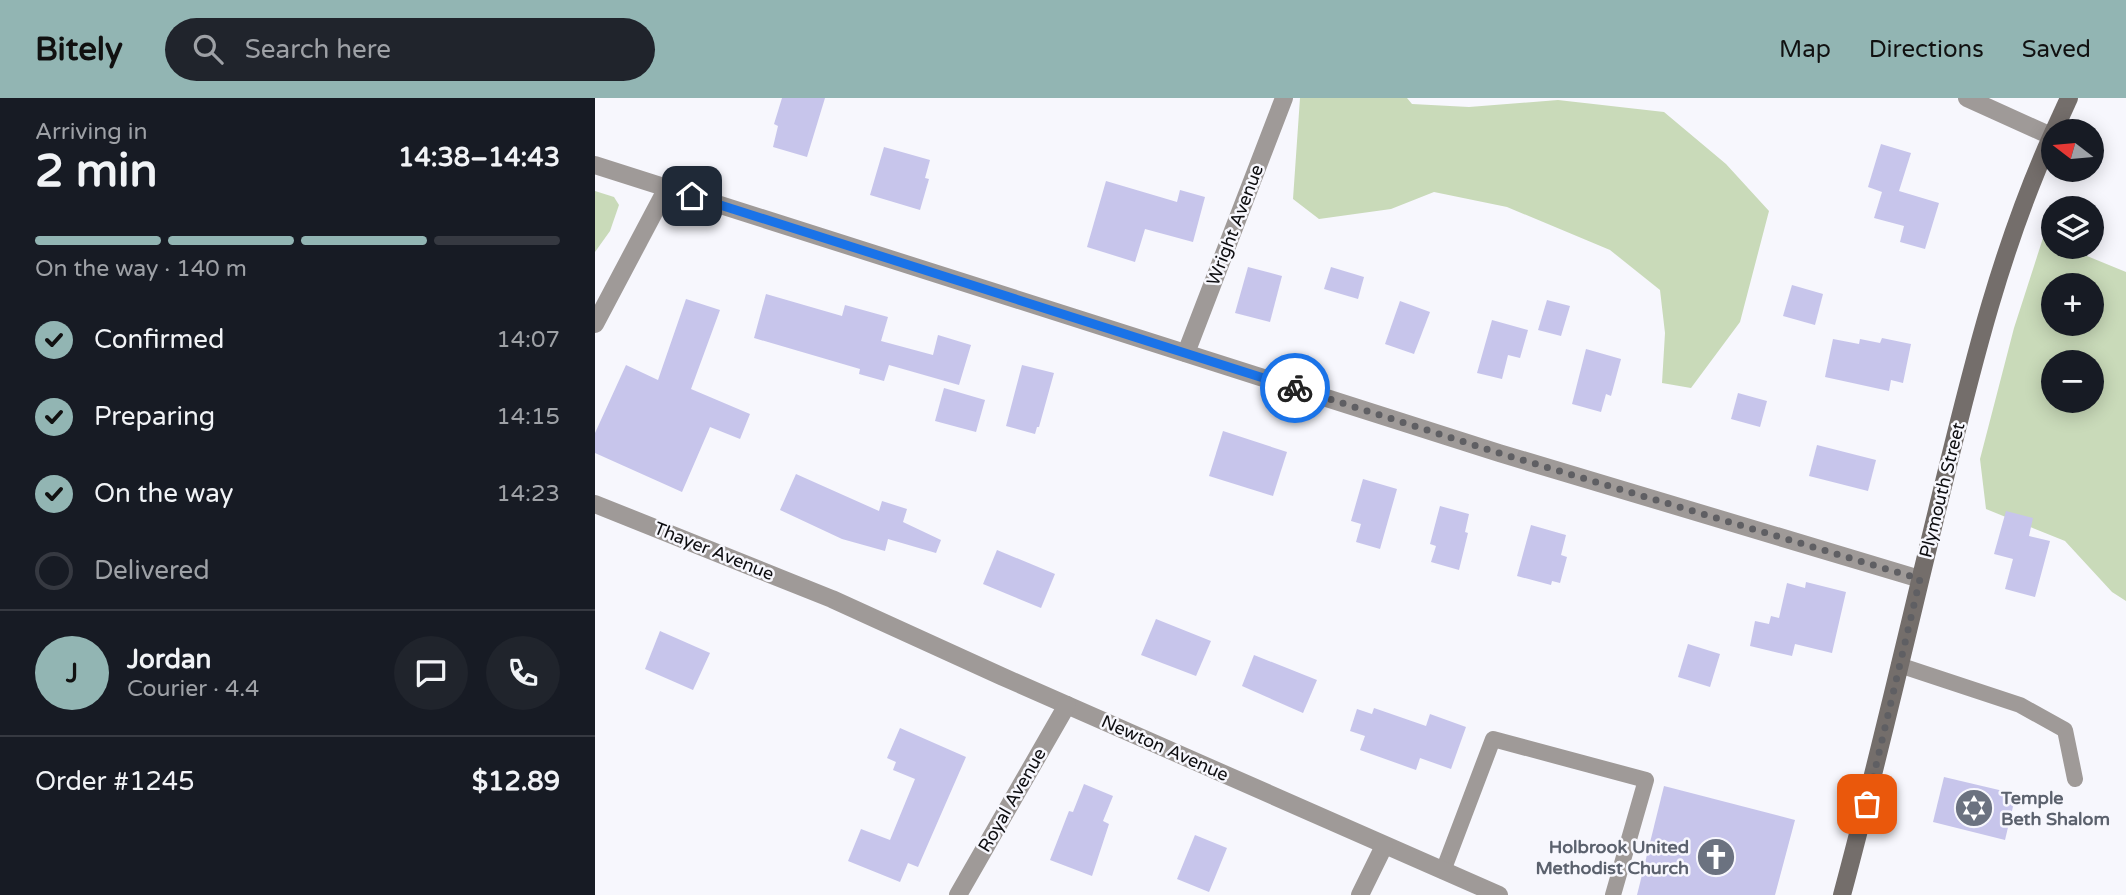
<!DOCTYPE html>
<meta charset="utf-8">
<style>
body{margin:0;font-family:"Varela Round",sans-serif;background:#20242c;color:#f1f3f6;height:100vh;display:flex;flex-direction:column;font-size:26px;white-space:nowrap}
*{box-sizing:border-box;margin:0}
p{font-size:23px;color:#9ea1a6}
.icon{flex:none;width:38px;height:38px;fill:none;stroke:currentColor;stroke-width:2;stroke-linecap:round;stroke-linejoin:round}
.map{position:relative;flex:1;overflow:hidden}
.details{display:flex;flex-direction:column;background:#171b24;width:595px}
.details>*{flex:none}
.needle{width:46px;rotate:286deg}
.buttons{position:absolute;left:1446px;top:21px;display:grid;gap:14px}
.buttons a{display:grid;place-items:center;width:63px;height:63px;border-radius:50%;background:#171b24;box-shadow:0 4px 18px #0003;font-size:35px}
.pin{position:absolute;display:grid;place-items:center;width:60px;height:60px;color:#fff;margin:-30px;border-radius:14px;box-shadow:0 4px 10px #0006}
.courier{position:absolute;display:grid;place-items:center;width:70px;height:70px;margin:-35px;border:5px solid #1a73e8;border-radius:50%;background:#fff;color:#222;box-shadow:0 2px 9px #0007}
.summary em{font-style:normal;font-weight:700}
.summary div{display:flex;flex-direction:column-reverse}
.summary{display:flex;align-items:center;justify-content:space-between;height:119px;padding:0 35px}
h1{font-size:46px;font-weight:700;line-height:52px}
.bar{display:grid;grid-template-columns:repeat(4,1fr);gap:10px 7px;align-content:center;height:84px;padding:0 35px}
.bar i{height:9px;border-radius:5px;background:#363941}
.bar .on{background:#92b5b3}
.bar p{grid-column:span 4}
.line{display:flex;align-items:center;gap:18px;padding:0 35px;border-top:2px solid #363941}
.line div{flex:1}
.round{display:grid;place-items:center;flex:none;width:74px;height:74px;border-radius:37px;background:#20242c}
ol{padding:0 35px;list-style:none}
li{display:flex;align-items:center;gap:21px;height:77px}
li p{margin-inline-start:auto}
li .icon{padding:7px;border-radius:50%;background:#92b5b3;color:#111;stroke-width:4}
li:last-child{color:#9ea1a6}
li i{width:38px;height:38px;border:4px solid #363941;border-radius:50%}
header{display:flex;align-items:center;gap:42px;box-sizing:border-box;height:98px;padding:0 35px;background:#92b5b3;color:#111}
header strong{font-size:33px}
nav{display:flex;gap:38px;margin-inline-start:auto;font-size:24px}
.search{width:490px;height:63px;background:#20242c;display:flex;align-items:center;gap:18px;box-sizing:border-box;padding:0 24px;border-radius:38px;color:#9ea1a6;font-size:26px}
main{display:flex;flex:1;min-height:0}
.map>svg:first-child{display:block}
.green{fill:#c9dab9;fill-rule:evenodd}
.building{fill:#c7c5eb}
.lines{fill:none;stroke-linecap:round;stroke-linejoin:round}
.lane{stroke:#9f9a98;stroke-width:16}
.street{stroke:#9f9a98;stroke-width:18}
.secondary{stroke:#746e6b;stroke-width:18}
.done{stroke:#5f5f63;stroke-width:7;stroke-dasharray:0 12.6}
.route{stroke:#1a73e8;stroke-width:9}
.labels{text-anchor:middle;stroke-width:5;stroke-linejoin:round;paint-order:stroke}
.street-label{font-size:18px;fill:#0d0d10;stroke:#f7f7fd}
.worship-label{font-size:18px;font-weight:bold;fill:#5b616d;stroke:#f7f7fd;text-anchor:start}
</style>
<header>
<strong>Bitely</strong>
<div class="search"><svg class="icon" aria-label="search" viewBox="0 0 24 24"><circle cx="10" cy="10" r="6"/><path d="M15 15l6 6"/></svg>Search here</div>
<nav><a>Map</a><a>Directions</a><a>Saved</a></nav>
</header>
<main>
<section class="details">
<div class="summary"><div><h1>2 min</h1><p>Arriving in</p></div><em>14:38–14:43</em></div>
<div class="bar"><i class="on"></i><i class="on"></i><i class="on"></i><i></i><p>On the way · 140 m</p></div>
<ol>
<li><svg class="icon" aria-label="check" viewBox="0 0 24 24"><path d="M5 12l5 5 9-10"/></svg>Confirmed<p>14:07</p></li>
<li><svg class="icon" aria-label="check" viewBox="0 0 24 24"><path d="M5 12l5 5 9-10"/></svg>Preparing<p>14:15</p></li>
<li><svg class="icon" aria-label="check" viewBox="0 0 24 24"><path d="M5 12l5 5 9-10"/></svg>On the way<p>14:23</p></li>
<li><i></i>Delivered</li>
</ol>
<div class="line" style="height:126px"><b class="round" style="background:#92b5b3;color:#111">J</b><div><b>Jordan</b><p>Courier · 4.4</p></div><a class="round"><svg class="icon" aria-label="chat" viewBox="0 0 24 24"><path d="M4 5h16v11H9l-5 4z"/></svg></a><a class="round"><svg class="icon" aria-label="phone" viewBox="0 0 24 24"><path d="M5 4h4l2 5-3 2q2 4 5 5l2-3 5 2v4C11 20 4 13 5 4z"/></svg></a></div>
<div class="line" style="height:91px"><div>Order #1245</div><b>$12.89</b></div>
</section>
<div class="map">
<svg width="1531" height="797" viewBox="0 0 1531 797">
<rect width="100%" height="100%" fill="#f7f7fd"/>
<!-- green -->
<g class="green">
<path d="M705,0H812L817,6L874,9L963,2L1069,14L1131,66L1174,113L1145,224L1096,290L1067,285L1070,235L1065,192L1015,152L912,109L839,94L796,111L724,121L698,101Z"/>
<path d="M0,93L19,99L24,107L15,133L0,154Z"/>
<path d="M1448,140L1458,144V149H1470L1531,174V503L1517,494L1470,443L1391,411L1385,361L1419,230ZM1458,187H1496V226H1458ZM1458,264H1496V303H1458Z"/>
</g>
<!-- building -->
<g class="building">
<path d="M187,0H230L212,59L178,49L183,28L179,26Z"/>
<path d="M1286,46L1316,55L1304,93L1344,105L1330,151L1305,144L1309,128L1279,120L1287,94L1273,89Z"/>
<path d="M289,49L335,62L330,80L334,81L325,112L275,97Z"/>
<path d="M511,83L582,104L585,92L610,99L598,144L550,131L540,164L492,149Z"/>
<path d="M653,169L687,178L675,224L640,215Z"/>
<path d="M736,169L769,179L763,201L729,191Z"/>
<path d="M1197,187L1228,196L1220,227L1188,218Z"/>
<path d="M171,196L247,218L250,207L293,219L286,243L338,257L343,237L376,247L364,287L294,267L289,283L264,276L265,271L159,240Z"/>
<path d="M91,201L125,212L96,291L155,316L145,341L115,329L87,394L0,355V335L31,267L63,282Z"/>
<path d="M952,202L975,208L966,238L943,232Z"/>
<path d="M805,203L835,214L819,256L790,246Z"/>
<path d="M897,222L933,232L925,260L913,257L907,281L882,275Z"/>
<path d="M1287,240L1316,246L1308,285L1296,282L1294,293L1230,279L1238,241L1264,246L1265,241L1285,245Z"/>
<path d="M991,251L1026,261L1016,298L1011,296L1006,314L977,306Z"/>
<path d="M427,267L459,275L444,329H442L440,336L411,328Z"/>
<path d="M349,290L390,302L381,334L340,323Z"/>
<path d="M1143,295L1172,303L1165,329L1136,321Z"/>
<path d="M628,333L692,354L678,398L614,378Z"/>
<path d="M1222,347L1281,362L1273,393L1214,378Z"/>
<path d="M201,376L284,413L287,403L312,411L308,424L346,442L341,455L293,441L290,453L247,441L185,412Z"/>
<path d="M768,381L802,391L785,451L761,444L766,426L756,423Z"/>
<path d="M845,408L874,416L870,434L873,435L864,472L836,464L841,448L835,446Z"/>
<path d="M1411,413L1438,420L1434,438L1455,443L1440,499L1410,491L1418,461L1399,456Z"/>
<path d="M936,427L971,437L966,457L972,459L965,485L957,483L956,487L922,478Z"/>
<path d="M402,452L460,476L446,510L388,486Z"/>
<path d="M1211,484L1251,494L1237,555L1200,546L1197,558L1155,548L1160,523L1174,526L1176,518L1184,520L1192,485L1210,490Z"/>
<path d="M561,521L616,543L601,578L546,557Z"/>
<path d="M65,533L115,555L98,592L50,571Z"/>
<path d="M1093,546L1125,556L1115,589L1083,579Z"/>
<path d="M659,557L722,582L708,615L647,588Z"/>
<path d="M779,610L831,628L835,616L871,629L856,671L825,660L821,672L765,652L770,638L755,633L762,611L777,616Z"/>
<path d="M305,630L371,659L323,769L313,765L305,784L253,763L266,731L295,742L320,681L298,672L301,664L292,660Z"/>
<path d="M1349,679L1421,696L1410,742L1338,724Z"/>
<path d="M489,686L518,698L508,723L514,726L497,778L455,762L474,713L478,714Z"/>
<path d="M1069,688L1200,722L1180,797H1042Z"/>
<path d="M600,737L632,750L614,794L582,781Z"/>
</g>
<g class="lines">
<!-- lane -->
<g class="lane">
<path d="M1304,567L1425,607L1470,632L1480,681"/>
<path d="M848,773L898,641L1051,682L1018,797"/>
</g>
<!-- street -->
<g class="street">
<path d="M1372,0L1456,38"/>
<path d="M0,67L904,355L1325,481"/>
<path d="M0,226L72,90"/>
<path d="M591,255L689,0"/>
<path d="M0,406L237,501L406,578L904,797"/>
<path d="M363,797L472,607"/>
<path d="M765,797L789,748"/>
</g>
<!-- secondary -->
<g class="secondary">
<path d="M1459,33L1474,0"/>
<path d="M1247,797C1284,660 1315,522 1349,384C1378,265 1407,147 1458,35"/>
</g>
</g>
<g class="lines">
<!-- done -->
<path class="done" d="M700,290L904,355L1325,481L1272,706"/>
<!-- route -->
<path class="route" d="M97,98L700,290"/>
</g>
<!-- icons -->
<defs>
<g id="synagogue-disc" transform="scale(2.0125)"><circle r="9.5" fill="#6b7280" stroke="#f7f7fd"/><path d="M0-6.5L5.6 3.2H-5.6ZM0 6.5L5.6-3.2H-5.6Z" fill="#fff"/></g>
<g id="church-disc" transform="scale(2.0125)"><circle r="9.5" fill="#6b7280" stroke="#f7f7fd"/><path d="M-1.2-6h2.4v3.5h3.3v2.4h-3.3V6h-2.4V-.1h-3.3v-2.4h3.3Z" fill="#fff"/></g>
</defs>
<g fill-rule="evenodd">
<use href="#synagogue-disc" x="1379" y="710"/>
<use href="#church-disc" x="1121" y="759"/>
</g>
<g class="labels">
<!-- street labels -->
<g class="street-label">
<text transform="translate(640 127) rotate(-69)" y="6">Wright Avenue</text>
<text transform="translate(1347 392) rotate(-76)" y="6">Plymouth Street</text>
<text transform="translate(119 453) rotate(22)" y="6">Thayer Avenue</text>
<text transform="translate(570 650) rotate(24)" y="6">Newton Avenue</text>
<text transform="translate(417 702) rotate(-60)" y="6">Royal Avenue</text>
</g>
<!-- worship labels -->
<g class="worship-label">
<text x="1406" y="706">Temple<tspan x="1406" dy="21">Beth Shalom</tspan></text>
<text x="1094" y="755" text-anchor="end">Holbrook United<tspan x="1094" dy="21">Methodist Church</tspan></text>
</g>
</g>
</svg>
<div class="buttons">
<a><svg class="needle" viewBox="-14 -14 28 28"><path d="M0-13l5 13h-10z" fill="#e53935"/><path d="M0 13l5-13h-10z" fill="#9ea1a6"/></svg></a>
<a><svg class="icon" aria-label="layers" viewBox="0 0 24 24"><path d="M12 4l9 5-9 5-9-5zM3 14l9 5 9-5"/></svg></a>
<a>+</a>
<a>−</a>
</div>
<div class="pin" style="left:1272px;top:706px;background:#ea580c"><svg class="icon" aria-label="bag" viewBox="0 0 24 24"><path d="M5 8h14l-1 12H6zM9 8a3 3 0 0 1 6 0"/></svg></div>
<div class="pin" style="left:97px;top:98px;background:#1f2937"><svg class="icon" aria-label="home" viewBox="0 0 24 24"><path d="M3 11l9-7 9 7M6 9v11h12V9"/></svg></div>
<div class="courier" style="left:700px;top:290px"><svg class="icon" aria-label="bike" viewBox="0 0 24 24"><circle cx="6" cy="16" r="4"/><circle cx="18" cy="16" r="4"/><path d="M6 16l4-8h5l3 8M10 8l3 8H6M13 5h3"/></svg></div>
</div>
</main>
